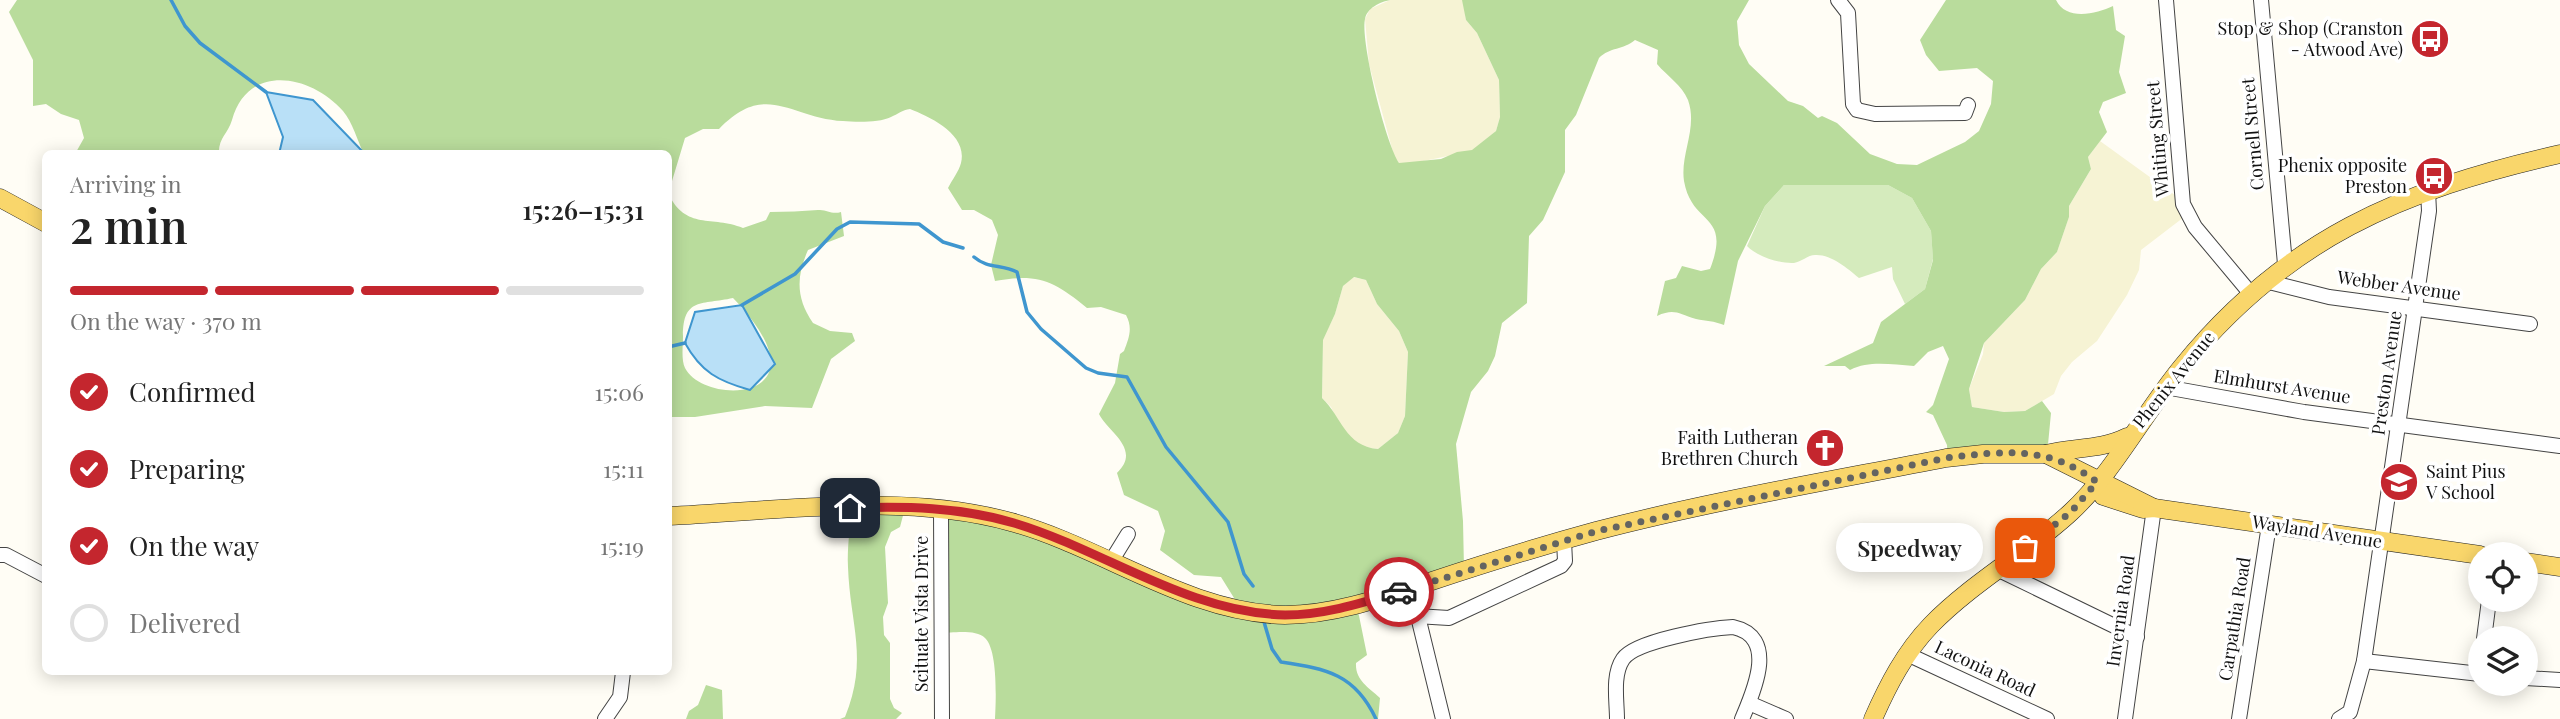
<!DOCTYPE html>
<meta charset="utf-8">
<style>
body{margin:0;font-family:"Playfair Display",serif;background:#f2f2f2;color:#222;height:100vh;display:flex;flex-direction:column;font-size:26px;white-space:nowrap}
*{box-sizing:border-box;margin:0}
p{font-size:23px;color:#767676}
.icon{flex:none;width:38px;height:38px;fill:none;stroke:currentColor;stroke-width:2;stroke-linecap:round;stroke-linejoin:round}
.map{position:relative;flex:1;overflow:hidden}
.drawer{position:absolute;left:42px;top:150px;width:630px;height:525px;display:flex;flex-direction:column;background:#fff;border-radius:10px;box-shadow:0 4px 18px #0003}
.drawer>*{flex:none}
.fabs{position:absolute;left:2468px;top:542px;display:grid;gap:14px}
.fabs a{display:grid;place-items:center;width:70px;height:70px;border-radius:50%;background:#fff;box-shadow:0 4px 18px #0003;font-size:35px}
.pin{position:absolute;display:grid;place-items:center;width:60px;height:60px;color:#fff;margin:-30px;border-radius:14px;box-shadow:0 4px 10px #0006}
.courier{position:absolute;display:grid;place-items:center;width:70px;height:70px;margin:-35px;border:5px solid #c4262e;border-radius:50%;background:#fff;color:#222;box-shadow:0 2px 9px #0007}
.bubble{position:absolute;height:49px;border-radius:24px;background:#fff;box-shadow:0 4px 18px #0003;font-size:23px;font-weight:600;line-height:49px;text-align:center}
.headline em{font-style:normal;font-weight:600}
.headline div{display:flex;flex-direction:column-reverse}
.headline{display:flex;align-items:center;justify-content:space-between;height:119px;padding:0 28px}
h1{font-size:46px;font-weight:600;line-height:52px}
.bar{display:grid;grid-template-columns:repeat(4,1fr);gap:10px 7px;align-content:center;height:84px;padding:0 28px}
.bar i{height:9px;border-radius:5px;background:#e0e0e0}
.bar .on{background:#c4262e}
.bar p{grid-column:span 4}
ol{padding:0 28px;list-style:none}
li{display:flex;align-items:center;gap:21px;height:77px}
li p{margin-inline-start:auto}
li .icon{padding:7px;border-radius:50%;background:#c4262e;color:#fff;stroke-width:4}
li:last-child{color:#767676}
li i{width:38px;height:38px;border:4px solid #e0e0e0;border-radius:50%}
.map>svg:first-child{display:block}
.farmland{fill:#f6f3d4}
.green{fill:#d5ebbd}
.forest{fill:#b9dc9c;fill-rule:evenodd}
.water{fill:#b9e0f7;stroke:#3f96cf;stroke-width:2}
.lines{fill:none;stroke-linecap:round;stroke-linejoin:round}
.stream{stroke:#3f96cf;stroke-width:3.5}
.minor-casing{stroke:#444;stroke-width:16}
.major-casing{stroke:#222;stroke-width:19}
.minor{stroke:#fff;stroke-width:14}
.major{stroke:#f9d66b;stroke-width:18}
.done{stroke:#646461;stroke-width:7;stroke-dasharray:0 12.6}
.route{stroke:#c4262e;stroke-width:9}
.labels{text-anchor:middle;stroke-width:7;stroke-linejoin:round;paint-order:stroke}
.poi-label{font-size:18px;fill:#111;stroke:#fff;text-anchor:end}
.street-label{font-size:18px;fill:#111;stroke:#fff}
</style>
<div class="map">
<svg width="2560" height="719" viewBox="0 0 2560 719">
<rect width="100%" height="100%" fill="#fffdf5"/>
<!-- farmland -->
<g class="farmland">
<path d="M1390,0H1462L1464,3L1466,20L1477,33L1499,80L1500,117L1496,131L1472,151L1414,163H1399L1394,156L1369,64L1365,19L1370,9Z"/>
<path d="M2100,141L2183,201L2188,214L2141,250L2139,270L2127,295L2097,341L2072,362L2061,376L2054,394L2025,411L2004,412L1972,407L1969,389L1983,354L1984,343L2025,300L2041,269L2057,252L2069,217V206L2091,169L2088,157Z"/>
<path d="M1353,277L1366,280L1377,304L1399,331L1408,352L1405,416L1398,433L1378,449L1359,446L1341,428L1331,407L1322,398L1323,339L1335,314L1343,286Z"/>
</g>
<!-- green -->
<path class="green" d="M1784,185H1888L1912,198L1931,231L1933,259L1925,289L1905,304L1893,279L1892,267L1859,278C1847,268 1831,254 1815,255C1808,255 1801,262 1794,263C1780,264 1756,256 1747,246L1765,206Z"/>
<!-- forest -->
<g class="forest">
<path d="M17,0H1390C1380,2 1367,8 1365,19C1360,41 1386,144 1399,163L1441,159L1457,152L1472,150L1496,131L1500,117L1499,80L1477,33L1466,20L1462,0H1749L1737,21L1739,45L1749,64L1788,101L1803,106L1818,118L1822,116L1837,123L1870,154L1897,164L1917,165L1965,142L1979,131L1991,104L1993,81L1977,68L1939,71L1926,55L1920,40L1946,0H2056C2066,21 2096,14 2113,6L2116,30L2125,36L2119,72L2126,93L2103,102L2099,112L2107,132L2088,157L2091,169L2069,206V217L2057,252L2041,269L2025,300L1984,343L1969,389L1972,407L2004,412L2025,411L2042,401L2051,413L2047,455L1948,460L1947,445L1933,415L1926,412L1933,405L1949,359L1943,346L1928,352L1914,366C1892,365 1870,360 1850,370L1845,366H1824L1873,343L1881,322L1925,289L1933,260L1931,231L1912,198L1888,185H1784L1765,206L1738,261L1724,325C1714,321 1706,321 1696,319C1678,314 1675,308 1657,316L1665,281L1676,278L1682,266L1701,271L1710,269C1732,212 1692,227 1684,181C1680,154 1698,128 1688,100C1682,85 1667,76 1657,64L1658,50L1635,40C1623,50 1610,47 1599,58L1576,115L1565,130V172L1543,220L1529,236L1527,303L1502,323L1495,356L1488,371L1471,392L1456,444L1463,521L1464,569L1357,606L1367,655L1356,663C1355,680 1368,687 1380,698L1378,719H995C996,701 998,650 985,638C976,629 952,633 941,633L945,508L1239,606L1221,577L1194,575L1160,550L1165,531L1158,511L1124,495L1117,473C1142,449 1108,432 1099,414L1115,383L1120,354L1124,351C1129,338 1133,328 1126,315L1101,307L1087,308C1054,281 1038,273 995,281L991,265L998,235L992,220L974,210H962L948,188C952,180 959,171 961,163C968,134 930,117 910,109C902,110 898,114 891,117C879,123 855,122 843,121C790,118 766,80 719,129H703L685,138L669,191L668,154H364C357,140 353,123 343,111C310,74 248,63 232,120C228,134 218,138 219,154H75L84,138L79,120L61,114L46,104L33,106V60L9,12ZM1354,277L1366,280L1377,304L1399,331L1408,352L1405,416L1398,433L1378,449C1345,446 1342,417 1322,398L1323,340L1335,314L1343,286Z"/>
<path d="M668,193C686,231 712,215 743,228L766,220L770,212C787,212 802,211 818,210C827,209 831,215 841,212L844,236L808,250C796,277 796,298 813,323L830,331L852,333L855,341L831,359L812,408L765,406L695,417H669ZM733,298C833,402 705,407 685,368C681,360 683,345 683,336C683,297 702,305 733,298Z"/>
<path d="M852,508H905L900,527L891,532L885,547L888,603L883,617L884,635L890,643V699L894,708L902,713L896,719H840L845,717C869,659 850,625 848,567C847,548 850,527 852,508Z"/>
<path d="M706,685L722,690L723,719H686L689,711L698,705Z"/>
</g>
<!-- water -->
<g class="water">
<path d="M266,92L313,100L365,154H279L283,137Z"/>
<path d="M742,305L775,364L750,390C718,381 701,372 685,343L695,312Z"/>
</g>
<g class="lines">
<!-- stream -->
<g class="stream">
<path d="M171,0L185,26L200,43L266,92"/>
<path d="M974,257C988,269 1001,264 1017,272L1027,312L1041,329L1086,368L1098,373L1127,377L1166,447L1228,522L1244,574L1253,586"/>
<path d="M742,305L795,274L837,229L850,222L919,224L943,242L963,248"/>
<path d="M668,347L685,343"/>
<path d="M1264,622L1272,649L1281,662C1327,669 1355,674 1376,719"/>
</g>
<!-- minor casing -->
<g class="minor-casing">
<g id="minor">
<path d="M1838,0L1848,13L1853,104L1857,110L1875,114L1965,113L1968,105"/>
<path d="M2166,0L2183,204L2195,227L2251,294"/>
<path d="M2261,0L2285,264"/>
<path d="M2265,281L2329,297L2530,324"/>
<path d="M2165,387L2304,412L2560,446"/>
<path d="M941,509L942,719"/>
<path d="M0,555H6L46,576"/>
<path d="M1112,560L1128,534"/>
<path d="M1997,569L2137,637"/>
<path d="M1411,588L1443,719"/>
<path d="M1416,616L1449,618L1561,566L1565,561L1564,541"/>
<path d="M2484,639L2489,600"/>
<path d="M1907,654L2047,719"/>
<path d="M2364,661L2480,674"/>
<path d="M2525,678L2560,680"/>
<path d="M1749,703L1786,719"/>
<path d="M605,719L620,697L623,672"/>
<path d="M1617,719C1617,701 1612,675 1623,659C1635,641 1711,628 1733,627C1779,637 1753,693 1742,719"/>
<path d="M2125,719L2154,508"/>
<path d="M2239,719L2269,525"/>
<path d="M2339,719L2350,712L2364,661L2429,211L2428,191"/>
</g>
</g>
<!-- major casing -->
<g class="major-casing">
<g id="major">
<path d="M0,198L46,223"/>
<path d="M2046,454C2074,447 2101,450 2127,437"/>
<path d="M2097,482L2103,496L2143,509L2154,508L2480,555"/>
<path d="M668,516C779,511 903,492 1011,522C1103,547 1187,613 1285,615C1335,615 1384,597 1432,581C1486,563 1541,546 1596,531C1711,501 1829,481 1946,458L1983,454H2046L2154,508"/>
<path d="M2525,562L2560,567"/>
<path d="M1873,719C1888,685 1905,652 1931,625C1973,582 2028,552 2071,512C2112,474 2145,412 2181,368C2285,239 2401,190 2560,154"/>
</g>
</g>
<!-- minor -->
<use href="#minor" class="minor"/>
<!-- major -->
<use href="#major" class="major"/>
</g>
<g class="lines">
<!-- done -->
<path class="done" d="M1399,592L1597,531L1946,458C2004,451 2048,445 2097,482L2071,512L2025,548"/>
<!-- route -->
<path class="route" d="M850,508C905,506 960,507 1014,523C1104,550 1188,613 1285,615C1324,615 1362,603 1399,592"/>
</g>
<!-- icons -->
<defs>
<g id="bus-disc" transform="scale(2.0125)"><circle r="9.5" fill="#c4262e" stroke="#fff"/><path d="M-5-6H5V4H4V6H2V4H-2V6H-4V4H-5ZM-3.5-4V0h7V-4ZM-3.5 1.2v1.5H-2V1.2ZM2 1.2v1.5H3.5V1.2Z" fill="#fff"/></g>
<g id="church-disc" transform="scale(2.0125)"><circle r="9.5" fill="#c4262e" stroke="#fff"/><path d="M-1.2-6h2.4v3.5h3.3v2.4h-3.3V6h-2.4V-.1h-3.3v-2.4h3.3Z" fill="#fff"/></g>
<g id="school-disc" transform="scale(2.0125)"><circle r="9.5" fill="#c4262e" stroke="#fff"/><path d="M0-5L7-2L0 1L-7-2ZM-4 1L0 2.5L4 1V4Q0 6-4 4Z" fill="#fff"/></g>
</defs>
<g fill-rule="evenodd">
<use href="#bus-disc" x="2430" y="39"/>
<use href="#bus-disc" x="2434" y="176"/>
<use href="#church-disc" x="1825" y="448"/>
<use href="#school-disc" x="2399" y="482"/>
</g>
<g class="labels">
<!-- poi labels -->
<g class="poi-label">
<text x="2403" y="35">Stop &amp; Shop (Cranston<tspan x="2403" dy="21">- Atwood Ave)</tspan></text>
<text x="2407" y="172">Phenix opposite<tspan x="2407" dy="21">Preston</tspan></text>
<text x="1798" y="444">Faith Lutheran<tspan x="1798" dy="21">Brethren Church</tspan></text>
<text x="2426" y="478" text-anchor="start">Saint Pius<tspan x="2426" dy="21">V School</tspan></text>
</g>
<!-- street labels -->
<g class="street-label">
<text transform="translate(2253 134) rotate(-95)" y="6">Cornell Street</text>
<text transform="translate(2158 139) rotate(-95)" y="6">Whiting Street</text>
<text transform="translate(2399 286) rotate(8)" y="6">Webber Avenue</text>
<text transform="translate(2387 373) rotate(-82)" y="6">Preston Avenue</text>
<text transform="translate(2174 380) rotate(-51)" y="6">Phenix Avenue</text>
<text transform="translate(2282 387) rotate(9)" y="6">Elmhurst Avenue</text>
<text transform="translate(2317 532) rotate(9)" y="6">Wayland Avenue</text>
<text transform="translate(2121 611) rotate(-82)" y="6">Invernia Road</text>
<text transform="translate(922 614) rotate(-90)" y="6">Scituate Vista Drive</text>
<text transform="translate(2235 619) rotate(-81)" y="6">Carpathia Road</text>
<text transform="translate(1985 669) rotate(25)" y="6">Laconia Road</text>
</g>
</g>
</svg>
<div class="fabs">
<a><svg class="icon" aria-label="locate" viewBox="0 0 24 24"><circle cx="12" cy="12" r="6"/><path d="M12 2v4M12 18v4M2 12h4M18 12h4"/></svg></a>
<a><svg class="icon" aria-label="layers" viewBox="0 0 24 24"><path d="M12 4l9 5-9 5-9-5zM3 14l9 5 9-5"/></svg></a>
</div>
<div class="pin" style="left:2025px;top:548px;background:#ea580c"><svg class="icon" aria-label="bag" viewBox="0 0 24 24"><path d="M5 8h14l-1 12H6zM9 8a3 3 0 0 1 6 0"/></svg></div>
<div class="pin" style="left:850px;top:508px;background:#1f2937"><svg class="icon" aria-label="home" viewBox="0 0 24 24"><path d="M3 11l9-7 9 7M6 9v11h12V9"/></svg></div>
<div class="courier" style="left:1399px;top:592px"><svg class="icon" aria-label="car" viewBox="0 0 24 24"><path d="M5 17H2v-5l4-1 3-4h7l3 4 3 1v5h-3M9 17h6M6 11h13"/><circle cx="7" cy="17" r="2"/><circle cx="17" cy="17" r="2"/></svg></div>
<div class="bubble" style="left:1836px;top:523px;width:147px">Speedway</div>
<section class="drawer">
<div class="headline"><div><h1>2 min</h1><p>Arriving in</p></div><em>15:26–15:31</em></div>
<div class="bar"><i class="on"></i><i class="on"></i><i class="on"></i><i></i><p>On the way · 370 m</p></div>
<ol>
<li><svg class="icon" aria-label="check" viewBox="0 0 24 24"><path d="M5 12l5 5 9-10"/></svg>Confirmed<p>15:06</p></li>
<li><svg class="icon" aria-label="check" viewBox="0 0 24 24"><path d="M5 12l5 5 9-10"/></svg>Preparing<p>15:11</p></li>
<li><svg class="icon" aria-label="check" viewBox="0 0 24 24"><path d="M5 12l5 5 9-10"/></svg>On the way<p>15:19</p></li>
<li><i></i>Delivered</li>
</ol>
</section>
</div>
